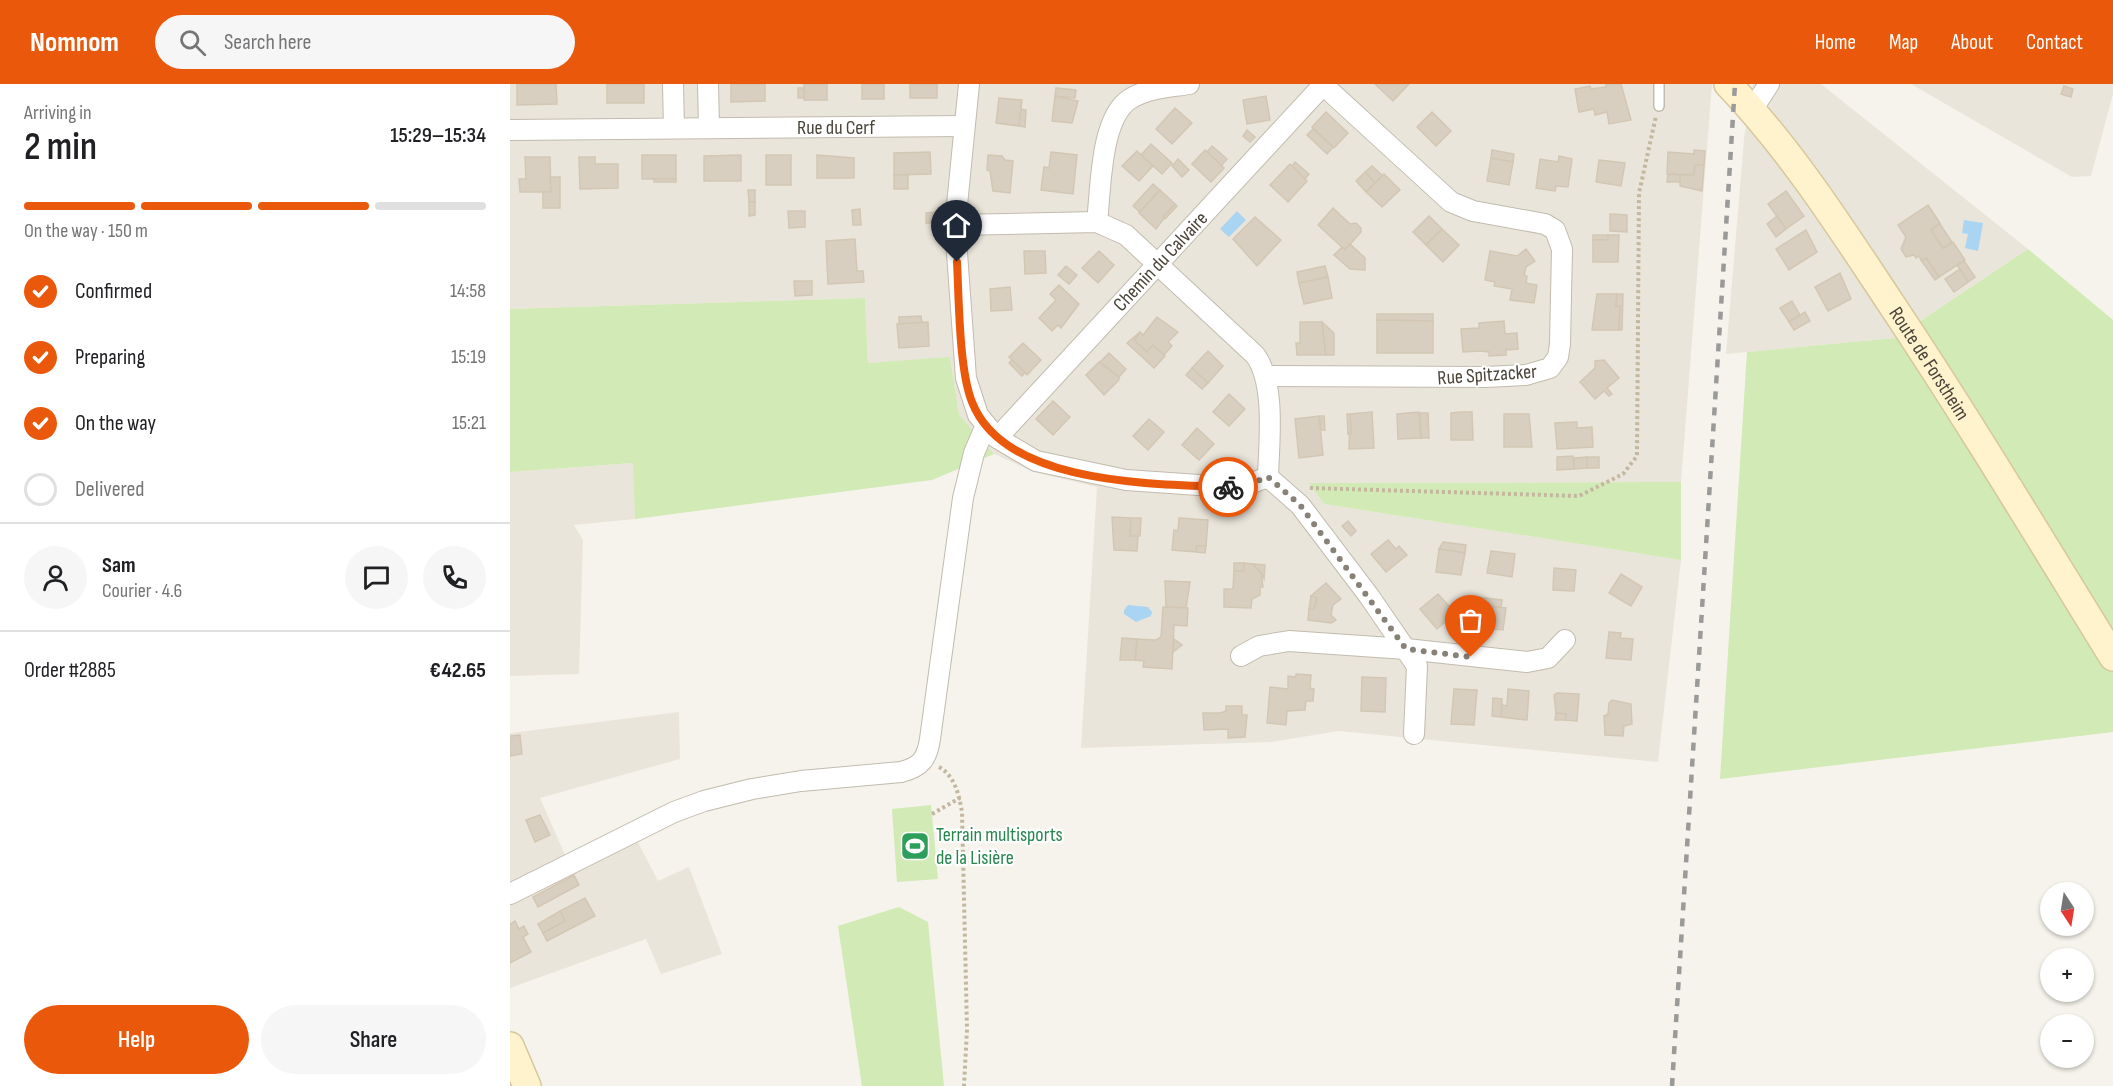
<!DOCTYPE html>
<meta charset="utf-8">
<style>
body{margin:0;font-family:"Sofia Sans Condensed",sans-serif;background:#f6f6f6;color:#202124;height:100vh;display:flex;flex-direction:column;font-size:22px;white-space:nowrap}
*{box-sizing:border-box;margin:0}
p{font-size:20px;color:#757577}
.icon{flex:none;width:33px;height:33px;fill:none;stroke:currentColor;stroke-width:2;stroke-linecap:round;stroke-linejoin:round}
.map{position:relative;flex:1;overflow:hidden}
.side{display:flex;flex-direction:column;background:#fff;width:510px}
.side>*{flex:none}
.needle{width:39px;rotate:168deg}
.controls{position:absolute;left:1530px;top:798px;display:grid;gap:12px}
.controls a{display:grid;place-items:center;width:54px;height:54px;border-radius:50%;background:#fff;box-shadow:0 2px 4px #0004;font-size:30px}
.pin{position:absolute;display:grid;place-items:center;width:51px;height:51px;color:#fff;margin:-62px -26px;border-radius:50% 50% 50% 0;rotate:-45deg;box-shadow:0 0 6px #0007}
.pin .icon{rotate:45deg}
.courier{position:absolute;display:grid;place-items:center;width:60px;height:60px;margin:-30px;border:4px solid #ea580c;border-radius:50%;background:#fff;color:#222;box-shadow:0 2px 8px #0007}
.overview em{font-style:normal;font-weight:600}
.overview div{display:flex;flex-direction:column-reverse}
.overview{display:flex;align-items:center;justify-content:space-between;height:102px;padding:0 24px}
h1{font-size:39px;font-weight:600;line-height:45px}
.bar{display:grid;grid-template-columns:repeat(4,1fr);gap:9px 6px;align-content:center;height:72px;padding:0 24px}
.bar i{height:8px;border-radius:4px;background:#e0e0e0}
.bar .selected{background:#ea580c}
.bar p{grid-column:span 4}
.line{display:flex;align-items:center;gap:15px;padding:0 24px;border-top:2px solid #e0e0e0}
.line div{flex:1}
.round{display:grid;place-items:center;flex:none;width:63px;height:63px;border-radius:32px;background:#f6f6f6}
ol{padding:0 24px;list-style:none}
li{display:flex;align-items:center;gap:18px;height:66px}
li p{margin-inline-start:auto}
li .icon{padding:6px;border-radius:50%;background:#ea580c;color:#fff;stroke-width:4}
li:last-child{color:#757577}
li i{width:33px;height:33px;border:3px solid #e0e0e0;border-radius:50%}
.cta{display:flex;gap:12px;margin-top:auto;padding:12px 24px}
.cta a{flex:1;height:69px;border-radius:36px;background:#ea580c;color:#fff;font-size:24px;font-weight:600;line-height:69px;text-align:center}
.cta a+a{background:#f6f6f6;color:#202124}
header{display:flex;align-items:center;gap:36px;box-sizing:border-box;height:84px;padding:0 30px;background:#ea580c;color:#fff}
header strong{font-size:28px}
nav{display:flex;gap:33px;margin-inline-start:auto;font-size:21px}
.search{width:420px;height:54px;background:#f6f6f6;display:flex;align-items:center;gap:15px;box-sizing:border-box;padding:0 21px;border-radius:33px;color:#757577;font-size:22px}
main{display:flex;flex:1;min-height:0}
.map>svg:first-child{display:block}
.residential{fill:#eae5da}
.green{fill:#d2eab5}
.water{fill:#a9d4f2}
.building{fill:#d8cfc1;stroke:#d3c7b4;stroke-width:1.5}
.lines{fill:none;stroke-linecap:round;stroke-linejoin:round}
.lane-casing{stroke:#c2bbae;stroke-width:12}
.street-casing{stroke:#c2bbae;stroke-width:22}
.secondary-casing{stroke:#d6c79b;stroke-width:30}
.path{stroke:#c4b79f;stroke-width:4;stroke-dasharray:3 3;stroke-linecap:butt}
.lane{stroke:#fff;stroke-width:9}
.street{stroke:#fff;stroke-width:20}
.secondary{stroke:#fff3cd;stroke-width:27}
.rail{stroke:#9a9a9a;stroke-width:4.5;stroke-dasharray:8 8;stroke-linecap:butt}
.done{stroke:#878178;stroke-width:6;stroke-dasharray:0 10.8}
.route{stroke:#ea580c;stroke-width:8}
.labels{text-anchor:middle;stroke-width:4.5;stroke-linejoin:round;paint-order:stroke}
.street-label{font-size:20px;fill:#4b4439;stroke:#fff}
.leisure-label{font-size:20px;fill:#27864d;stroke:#fff;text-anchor:start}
</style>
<header>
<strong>Nomnom</strong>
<div class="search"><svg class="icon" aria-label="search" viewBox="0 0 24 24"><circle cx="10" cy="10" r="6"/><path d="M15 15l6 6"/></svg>Search here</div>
<nav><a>Home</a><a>Map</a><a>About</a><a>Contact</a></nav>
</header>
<main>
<section class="side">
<div class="overview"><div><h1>2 min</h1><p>Arriving in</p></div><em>15:29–15:34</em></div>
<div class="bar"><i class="selected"></i><i class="selected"></i><i class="selected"></i><i></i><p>On the way · 150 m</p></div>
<ol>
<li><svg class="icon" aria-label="check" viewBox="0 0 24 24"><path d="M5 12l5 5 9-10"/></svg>Confirmed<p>14:58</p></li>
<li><svg class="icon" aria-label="check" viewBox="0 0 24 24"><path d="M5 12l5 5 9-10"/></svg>Preparing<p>15:19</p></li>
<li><svg class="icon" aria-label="check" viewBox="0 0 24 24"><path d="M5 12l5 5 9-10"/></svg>On the way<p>15:21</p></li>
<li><i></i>Delivered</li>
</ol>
<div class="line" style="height:108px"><a class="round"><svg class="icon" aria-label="person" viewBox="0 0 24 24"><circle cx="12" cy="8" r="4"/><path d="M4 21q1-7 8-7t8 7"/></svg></a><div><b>Sam</b><p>Courier · 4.6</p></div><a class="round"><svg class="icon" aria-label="chat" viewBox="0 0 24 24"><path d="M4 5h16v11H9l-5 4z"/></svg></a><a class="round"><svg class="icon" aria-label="phone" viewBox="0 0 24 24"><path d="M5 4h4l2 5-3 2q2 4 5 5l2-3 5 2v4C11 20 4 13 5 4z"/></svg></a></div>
<div class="line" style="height:78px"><div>Order #2885</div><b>€42.65</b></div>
<div class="cta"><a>Help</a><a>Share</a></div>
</section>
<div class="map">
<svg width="1603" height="1002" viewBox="0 0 1603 1002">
<rect width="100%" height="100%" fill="#f6f3ec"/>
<!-- residential -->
<g class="residential">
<path d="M0,0H1202L1171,398L800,399L814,420L1171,476L1148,678L829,647L761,658L571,664L587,403L524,388L484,370L449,331L440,274L358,279L355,214L0,225Z"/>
<path d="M1243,0H1311L1518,165L1385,254L1216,270L1234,55Z"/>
<path d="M1401,0H1603V10L1581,92L1562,93Z"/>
<path d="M124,379L125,435L64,441L73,456L69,590L0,592V388Z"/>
<path d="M169,628L170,675L30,714L55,771L118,739L148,797L179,783L212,870L151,890L136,855L0,904V649Z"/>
</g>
<!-- green -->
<g class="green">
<path d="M1518,165L1603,236V648L1210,695L1237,268L1385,254Z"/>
<path d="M355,214L358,279L440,273L449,331L484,370L422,396L125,435L123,379L0,388V225Z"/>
<path d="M1171,398V476L814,420L799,399Z"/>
<path d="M421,721L428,795L387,798L382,725Z"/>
<path d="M389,823L418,838L434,1002H352L328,842Z"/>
</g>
<!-- water -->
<g class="water">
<path d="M727,127L736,136L719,153L710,145Z"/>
<path d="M1454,136L1473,139L1468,167L1455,164L1458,150L1452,149Z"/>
<path d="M618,521L638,523L642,528L641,532L626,538L614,530V526Z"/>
</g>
<!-- building -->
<g class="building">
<path d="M7,0H46L47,20L7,21Z"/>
<rect x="97" y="0" width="37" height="19"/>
<path d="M221,0H255V17L221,18Z"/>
<rect x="294" y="0" width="23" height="16"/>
<rect x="352" y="0" width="22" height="15"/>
<rect x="400" y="0" width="27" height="14"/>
<path d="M865,0H899L883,17Z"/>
<path d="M1096,0H1111L1121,36L1099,40L1097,28L1085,31L1084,25L1069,28L1065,5L1080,2L1081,5L1096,3Z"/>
<path d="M1554,2L1563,5L1561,13L1551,10Z"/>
<rect x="288" y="4" width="6" height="10"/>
<path d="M546,4L566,6L565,14L545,12Z"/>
<path d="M545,12L568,17L562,39L542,37Z"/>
<path d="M756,12L760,36L737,40L733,16Z"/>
<path d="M489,14L512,16L509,42L486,39Z"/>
<path d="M665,24L682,39L662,60L646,45Z"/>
<path d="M511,25L516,26L515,43L509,42Z"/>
<path d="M816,28L838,49L824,64L802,43Z"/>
<path d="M922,28L941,47L926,62L907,43Z"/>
<path d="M803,45L823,63L817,70L797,51Z"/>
<path d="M737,46L745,53L740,58L733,52Z"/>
<path d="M641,60L662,79L652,90L631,71Z"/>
<path d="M702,62L717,75L711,82L697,68Z"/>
<path d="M695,66L714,84L701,98L682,80Z"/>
<path d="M982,66L1004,70L1003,78L981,74Z"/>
<path d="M1184,66L1195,67L1194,81H1185L1184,91L1157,90L1158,68L1184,70Z"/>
<path d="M627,67L643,82L629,97L612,82Z"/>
<path d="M420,68L421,90L384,91V69Z"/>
<path d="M541,68L567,71L563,110L531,106L534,83L539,84Z"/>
<rect x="132" y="71" width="34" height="24"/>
<path d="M231,71V97H194V72Z"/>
<rect x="256" y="71" width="25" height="30"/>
<path d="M307,71L344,74V94H307Z"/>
<path d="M478,71L492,72L495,76L503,77L500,109L483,107L480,87L477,86Z"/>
<path d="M1049,72L1062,75L1058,103L1046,102L1045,107L1026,104L1030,75L1048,78Z"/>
<path d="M15,73H40L41,108H10L9,95H16Z"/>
<path d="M69,73H85V80H108V104L70,105Z"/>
<path d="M981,74L1003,78L999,101L977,97Z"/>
<path d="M668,75L679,86L672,93L662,82Z"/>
<path d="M1089,76L1115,79L1111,102L1086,98Z"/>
<path d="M785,78L799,90L795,95L782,82Z"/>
<path d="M780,80L797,97L778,118L760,101Z"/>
<path d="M1185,81H1194L1192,107L1170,102V91H1184Z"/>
<path d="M862,82L873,92L865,99L855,88Z"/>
<path d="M855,88L865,99L856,108L846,97Z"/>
<path d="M874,90L890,106L872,123L856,108Z"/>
<path d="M1158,90L1170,91V98H1157Z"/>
<rect x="384" y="91" width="14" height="14"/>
<path d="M40,93H50V124H33V108H41Z"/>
<rect x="144" y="95" width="22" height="3"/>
<path d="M643,100L650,106L630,128L623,122Z"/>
<path d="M238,106H245V118H239Z"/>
<path d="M650,106L665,120L646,145L629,129Z"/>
<path d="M1276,107L1294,132L1276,145L1258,120Z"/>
<path d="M239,118H245V131L239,132Z"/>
<path d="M665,120L667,122L655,135L653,133Z"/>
<path d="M1418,121L1430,139L1421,146L1433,164L1443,158L1455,176L1429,193L1416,174L1411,176L1409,172L1406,174L1404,171L1396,173L1391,165L1396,153L1388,141Z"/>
<path d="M823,124L840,140L846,139L851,144V148L835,166L808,141Z"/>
<path d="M350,125L351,141H343L342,126Z"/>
<path d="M278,127H295V143L279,144Z"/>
<path d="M429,128L430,139H416V129Z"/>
<path d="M1100,130L1117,131V148L1100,147Z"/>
<path d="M919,132L932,145L916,161L903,148Z"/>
<path d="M1267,132L1276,145L1266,153L1257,140Z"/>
<path d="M745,133L771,156L747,182L723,155Z"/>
<path d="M1430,140L1442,158L1433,164L1421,146Z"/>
<path d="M932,145L949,161L933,178L916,161Z"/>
<path d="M1296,146L1307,168L1279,186L1266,165Z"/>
<rect x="1083" y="151" width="15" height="5"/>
<path d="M1098,151H1109L1108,178H1083V156H1098Z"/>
<path d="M345,155L347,187H353L354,198L318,200L316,157Z"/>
<path d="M840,160L855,174V186L840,185L824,171L832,163L835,166Z"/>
<path d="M1016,165L1025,177L1016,183L1014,192H1017L1016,199L1027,201L1024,219L1000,216L1002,205L984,202L985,198L975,196L980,167L1007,172Z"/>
<path d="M514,167H535L536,189L515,190Z"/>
<path d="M589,167L604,181L588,199L572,184Z"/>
<path d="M1416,174L1429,193L1425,196L1411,176Z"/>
<path d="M1454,177L1465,193L1458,198L1447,181Z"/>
<path d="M556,182L567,191L559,200L548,191Z"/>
<path d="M815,182L818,193L789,199L787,188Z"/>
<path d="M1450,185L1458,198L1444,208L1435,195Z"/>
<path d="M1330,189L1341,215L1318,227L1305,203Z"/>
<path d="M818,193L822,214L794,220L789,199Z"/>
<path d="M284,197H302V211L285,212Z"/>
<path d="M549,201L569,220L551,244L548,241L542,247L529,234L546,216L540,210Z"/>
<path d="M500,203L502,226L481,227L480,205Z"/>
<path d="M1087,210H1107L1106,222H1110L1109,246H1082Z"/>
<path d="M1107,210H1113L1112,246H1109L1110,222H1106Z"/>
<path d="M1282,217L1290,231L1279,238L1270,224Z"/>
<path d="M1295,228L1300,237L1284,246L1279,238Z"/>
<path d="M867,230H923V237L867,236Z"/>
<path d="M411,232L412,239L389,240V233Z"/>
<path d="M647,233L668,248L658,258L662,262L654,271L643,261L637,268L624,256L630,248L633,251Z"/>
<path d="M867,236L923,237V269H867Z"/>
<path d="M994,237L995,250L1007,249L1008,265L996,266V271L979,272V268L970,267L953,268L951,245L969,244V239Z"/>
<path d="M418,238L419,262L389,264L387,240Z"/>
<path d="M790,238H812L816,271H787L786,259H790Z"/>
<path d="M812,238L824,249V271H816Z"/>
<path d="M630,248L624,256L637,268L643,261L655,272L644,284L617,259Z"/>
<path d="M513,259L531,276L517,291L499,273Z"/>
<path d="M698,267L713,282L698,299L682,284Z"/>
<path d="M599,269L616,285L609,293L590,278Z"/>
<path d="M502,276L515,288L512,292L499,279Z"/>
<path d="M1094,276L1109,294L1097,304L1102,310L1099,312L1094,307L1085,315L1070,298L1085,284V277Z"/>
<path d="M589,278L609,293V296L594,311L576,291Z"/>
<path d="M682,284L698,299L692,305L676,291Z"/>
<path d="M719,310L735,325L719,342L703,328Z"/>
<path d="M543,317L560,333L543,351L526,335Z"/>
<path d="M862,328L864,364L839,365L840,330Z"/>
<path d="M909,328L911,354L888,355L887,330Z"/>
<path d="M950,328H962L963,356H941V329Z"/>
<path d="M910,329H918L919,354H911Z"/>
<path d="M837,330H840L841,349L838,350Z"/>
<path d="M994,330H1019L1022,363H994Z"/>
<path d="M809,332H814L815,346H811Z"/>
<path d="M809,332L813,371L789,374L785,335Z"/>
<path d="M639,335L654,348L638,366L623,352Z"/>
<path d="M1067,338V344L1082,343L1083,363L1047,365L1045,339Z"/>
<path d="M687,344L704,360L689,376L672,361Z"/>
<path d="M1063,372L1064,385L1047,386V373Z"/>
<path d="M1077,373V384L1064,385V374Z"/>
<rect x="1077" y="373" width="12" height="11"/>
<path d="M602,433L621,434L620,452H628L627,467L604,466Z"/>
<path d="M621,434H631L630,452H620Z"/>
<path d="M669,434L698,436L696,462H687L686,468L662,466L664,446L668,447Z"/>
<path d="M838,437L846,447L841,452L832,442Z"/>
<path d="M878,456L886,465L889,462L897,471L876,488L861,470Z"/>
<path d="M933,458L956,461L955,469L929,465Z"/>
<path d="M687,462H696L695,469L686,468Z"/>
<path d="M929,465L955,469L951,491L926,488Z"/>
<path d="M981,467L1005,470L1002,493L977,489Z"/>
<rect x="724" y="479" width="10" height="8"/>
<path d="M734,479L743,480L751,489L753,503H750V511L742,515L741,524L714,523V505H723L724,487H734Z"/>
<path d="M743,480L755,481L754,495L751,489Z"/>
<path d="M1044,484L1066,486L1064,507L1043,506Z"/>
<path d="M1111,490L1132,503L1121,522L1099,509Z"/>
<path d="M655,497L680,498L676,524L656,523Z"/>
<path d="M816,499L831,515L823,521L821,531L826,536L821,539L798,536L799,525H804L807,514L801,512Z"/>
<path d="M928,510L945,529L927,545L910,525Z"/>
<path d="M801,512L807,514L804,525H799Z"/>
<path d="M968,513L992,516L991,524L967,521Z"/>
<path d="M966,521L996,524L993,546L974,544L973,550L963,548Z"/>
<path d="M653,523L678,524L677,542L664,541L662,585L633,583L634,577L625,576L627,555L646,556L651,553Z"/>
<path d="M1099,548L1111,549L1110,554L1123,555L1121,576L1096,574Z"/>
<path d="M612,554L627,555L625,576H610Z"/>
<path d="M664,555L672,561L663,568Z"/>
<path d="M786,590L801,591L800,604L804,605L803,617H796L795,626L777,627L776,641L757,639L760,603L778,605V592L786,593Z"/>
<path d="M852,593L876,594L875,628L851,627Z"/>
<path d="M944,605L967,606L964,641L941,640Z"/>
<path d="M998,605L1019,607L1017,636L991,633L992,621L997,622Z"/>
<path d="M1047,609L1069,610L1067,637L1055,636L1056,630L1046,629L1044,611Z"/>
<path d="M983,614L992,615L991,633L982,632Z"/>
<path d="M1102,616L1121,620L1122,640L1114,642L1113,652L1095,651L1094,632L1098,630L1099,619Z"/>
<path d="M716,622H732V631H737L735,653L718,654V645L694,646L693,629H710L716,627Z"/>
<path d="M1046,629L1056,630L1055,636H1045Z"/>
<path d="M10,651L12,670L0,672V652Z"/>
<path d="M30,731L40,751L25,758L16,736Z"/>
<path d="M64,791L69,801L28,823L23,813Z"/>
<path d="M75,814L85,832L37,857L33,849L55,837L50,827Z"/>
<path d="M50,827L55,837L33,849L28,840Z"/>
<path d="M5,837L9,845L14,842L18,850L13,853L21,868L0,879V840Z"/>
</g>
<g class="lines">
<!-- lane casing -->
<g class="lane-casing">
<path id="lane" d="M1149,22V0"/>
</g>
<!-- street casing -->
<g class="street-casing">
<g id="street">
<path d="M163,0L164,44"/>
<path d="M198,0L199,44"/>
<path d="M459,0L445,141L456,294L468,331L487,354L526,377L616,396L718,403L734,402L758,393"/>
<path d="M1242,26L1259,0"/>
<path d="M0,46L454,42"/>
<path d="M587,138C591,105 590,34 620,15C637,4 660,3 679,0"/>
<path d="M445,141L587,138L616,151L745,271C766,299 759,359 758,393L790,421L859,512L907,582L904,650"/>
<path d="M756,292L976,293L1016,291L1040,284L1048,273L1050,260L1052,165L1045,146L1035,140L963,127L941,118L812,0"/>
<path d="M487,354L814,0"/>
<path d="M731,572L749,562L779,557L896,565L1017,578L1038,574L1055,556"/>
<path d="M0,810L164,728L194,717L242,705L291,697L391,688C411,683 417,675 420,655L453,414L464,369L476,341"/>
</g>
</g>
<!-- secondary casing -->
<g class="secondary-casing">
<g id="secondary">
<path id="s1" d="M1218,0C1280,65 1329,141 1378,215C1456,332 1529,453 1603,573"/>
<path d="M0,962L17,1002"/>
</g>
</g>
<!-- path -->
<g class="path">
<path d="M800,404L1069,412L1113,390L1127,372L1129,109L1146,32"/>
<path d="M429,683C445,692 449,711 452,728L457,945L454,1002"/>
<path d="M422,730L450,714"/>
</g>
<!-- lane -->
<use href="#lane" class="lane"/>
<!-- street -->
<use href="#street" class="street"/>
<!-- secondary -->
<use href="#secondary" class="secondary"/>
<!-- rail -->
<path class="rail" d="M1162,1002L1225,0"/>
</g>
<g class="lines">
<!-- done -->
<path class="done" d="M718,403L734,402L758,393L790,421L896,565L961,573"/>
<!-- route -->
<path class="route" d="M447,178C449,215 449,286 462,318C494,401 643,400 718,403"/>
</g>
<!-- icons -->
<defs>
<g id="stadium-square" transform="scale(1.5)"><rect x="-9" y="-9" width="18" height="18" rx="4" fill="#2e9e5b" stroke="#fff"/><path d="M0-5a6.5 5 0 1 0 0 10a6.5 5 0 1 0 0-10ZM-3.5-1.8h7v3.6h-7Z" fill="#fff"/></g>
</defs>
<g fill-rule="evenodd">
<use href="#stadium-square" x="405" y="762"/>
</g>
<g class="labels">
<!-- street labels -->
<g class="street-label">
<text x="326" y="50">Rue du Cerf</text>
<text transform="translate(650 177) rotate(-47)" y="7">Chemin du Calvaire</text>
<text dy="7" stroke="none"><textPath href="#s1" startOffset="345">Route de Forstheim</textPath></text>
<text transform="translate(977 290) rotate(-4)" y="7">Rue Spitzacker</text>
</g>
<!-- leisure labels -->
<g class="leisure-label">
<text x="426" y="757">Terrain multisports<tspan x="426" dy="23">de la Lisière</tspan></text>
</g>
</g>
</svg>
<div class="controls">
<a><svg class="needle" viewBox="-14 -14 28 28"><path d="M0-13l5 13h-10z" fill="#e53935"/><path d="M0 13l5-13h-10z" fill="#757577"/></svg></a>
<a>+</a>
<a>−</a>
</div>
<div class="pin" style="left:961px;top:573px;background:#ea580c"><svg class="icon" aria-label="bag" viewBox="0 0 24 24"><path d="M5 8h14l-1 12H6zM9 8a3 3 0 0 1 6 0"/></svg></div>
<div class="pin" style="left:447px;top:178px;background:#1f2937"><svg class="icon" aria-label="home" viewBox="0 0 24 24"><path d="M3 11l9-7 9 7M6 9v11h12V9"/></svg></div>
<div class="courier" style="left:718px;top:403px"><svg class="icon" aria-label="bike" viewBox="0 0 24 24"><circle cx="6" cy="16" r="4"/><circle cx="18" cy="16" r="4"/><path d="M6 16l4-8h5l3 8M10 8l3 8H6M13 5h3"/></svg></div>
</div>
</main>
